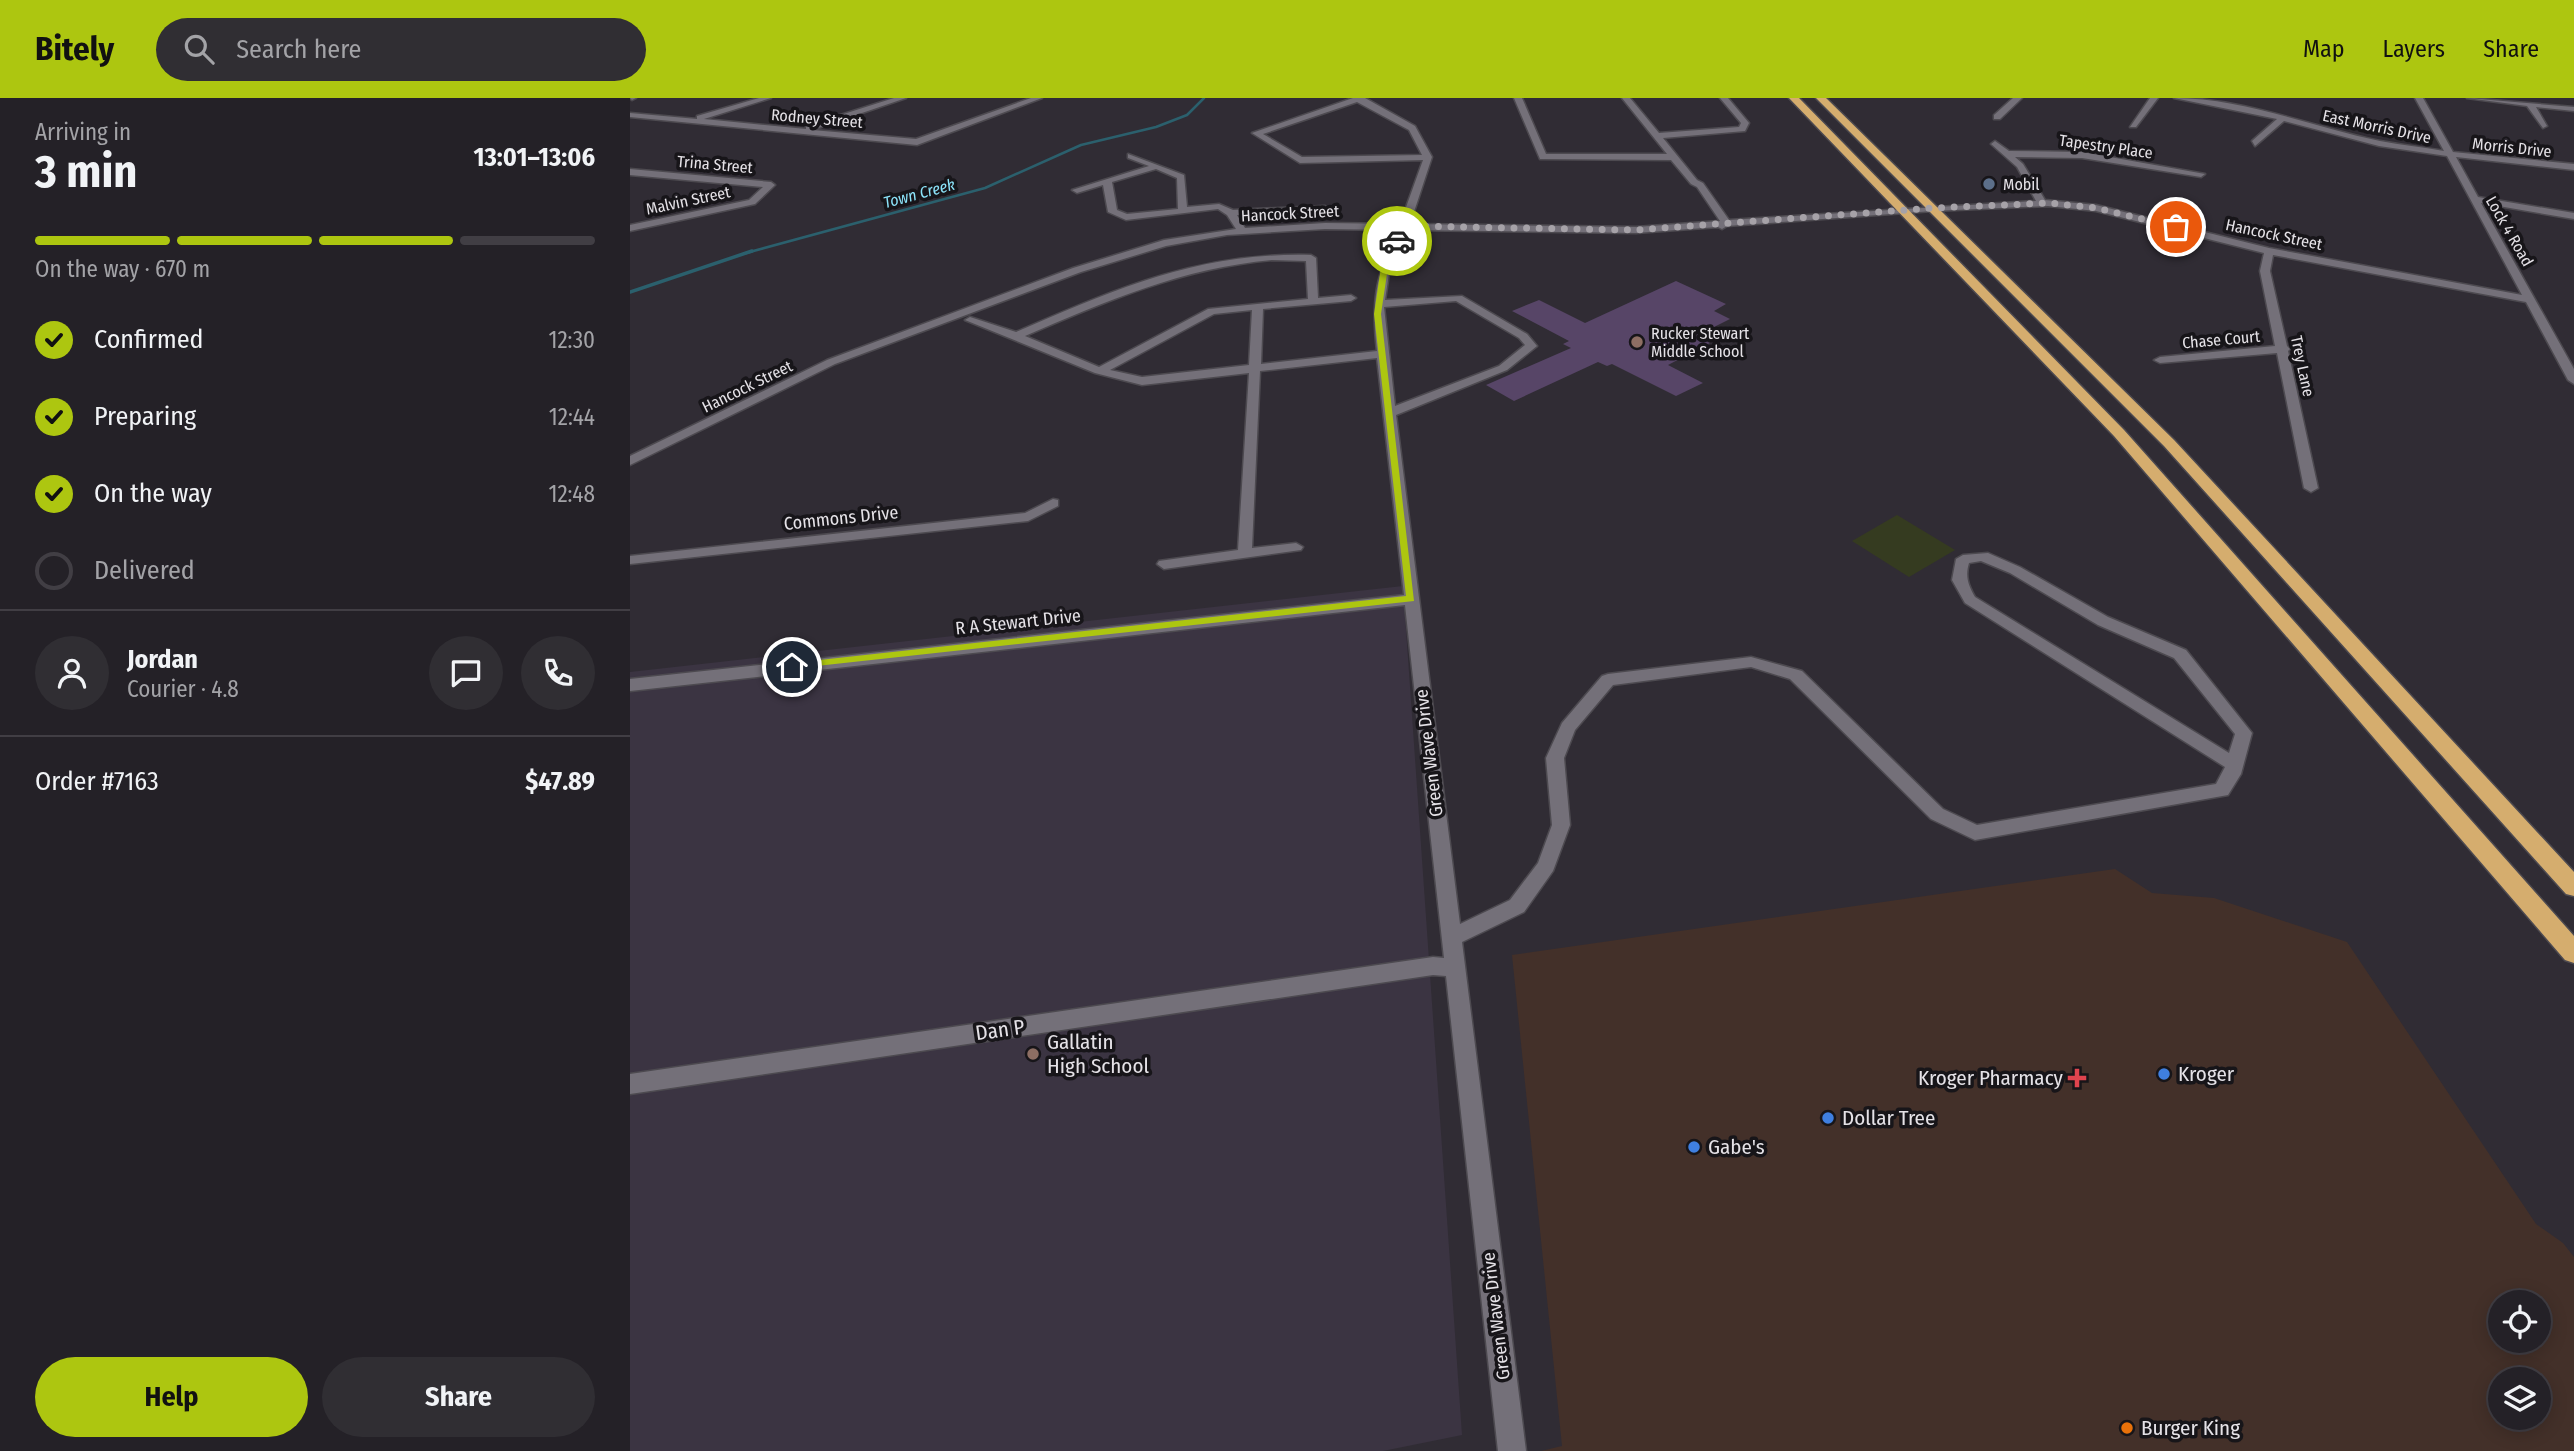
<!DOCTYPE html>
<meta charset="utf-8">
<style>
body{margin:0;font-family:"Fira Sans Condensed",sans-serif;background:#302e33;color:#f1f3f6;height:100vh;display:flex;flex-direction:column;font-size:26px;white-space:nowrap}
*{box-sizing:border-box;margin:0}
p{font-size:23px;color:#a3a3a7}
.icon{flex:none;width:38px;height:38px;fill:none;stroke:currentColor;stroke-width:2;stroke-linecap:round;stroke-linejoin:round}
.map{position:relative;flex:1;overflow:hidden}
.sheet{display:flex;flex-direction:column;background:#242127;width:630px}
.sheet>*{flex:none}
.fabs{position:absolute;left:1858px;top:1192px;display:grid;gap:14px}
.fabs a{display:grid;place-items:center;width:63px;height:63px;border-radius:50%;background:#242127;box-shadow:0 4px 18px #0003,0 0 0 2px #413e44;font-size:35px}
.pin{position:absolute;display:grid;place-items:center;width:60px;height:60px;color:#fff;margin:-30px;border:4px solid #fff;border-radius:50%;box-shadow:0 2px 7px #0007}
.courier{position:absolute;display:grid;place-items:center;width:70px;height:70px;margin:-35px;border:5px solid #adc610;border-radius:50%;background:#fff;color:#222;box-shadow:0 2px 9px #0007}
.summary em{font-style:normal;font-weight:700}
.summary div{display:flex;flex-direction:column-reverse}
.summary{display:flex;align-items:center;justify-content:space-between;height:119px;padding:0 35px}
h1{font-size:46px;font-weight:700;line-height:52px}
.bar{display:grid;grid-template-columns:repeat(4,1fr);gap:10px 7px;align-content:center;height:84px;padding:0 35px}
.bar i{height:9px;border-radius:5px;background:#413e44}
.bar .current{background:#adc610}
.bar p{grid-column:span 4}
.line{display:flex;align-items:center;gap:18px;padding:0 35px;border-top:2px solid #413e44}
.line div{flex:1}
.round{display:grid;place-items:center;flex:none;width:74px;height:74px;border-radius:37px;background:#302e33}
ol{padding:0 35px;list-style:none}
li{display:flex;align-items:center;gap:21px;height:77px}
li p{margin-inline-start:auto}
li .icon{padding:7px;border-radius:50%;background:#adc610;color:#111;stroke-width:4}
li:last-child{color:#a3a3a7}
li i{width:38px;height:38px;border:4px solid #413e44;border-radius:50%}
.button{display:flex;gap:14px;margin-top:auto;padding:14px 35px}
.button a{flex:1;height:80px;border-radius:42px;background:#adc610;color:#111;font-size:28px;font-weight:700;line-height:80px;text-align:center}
.button a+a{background:#302e33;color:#f1f3f6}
header{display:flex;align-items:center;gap:42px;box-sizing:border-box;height:98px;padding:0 35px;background:#adc610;color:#111}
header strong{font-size:33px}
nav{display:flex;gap:38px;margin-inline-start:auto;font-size:24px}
.search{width:490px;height:63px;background:#302e33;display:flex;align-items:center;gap:18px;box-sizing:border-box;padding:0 24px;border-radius:38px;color:#a3a3a7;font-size:26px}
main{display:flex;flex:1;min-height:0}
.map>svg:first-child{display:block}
.commercial{fill:#433029;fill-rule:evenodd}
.built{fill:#3b3442}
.green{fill:#353b20}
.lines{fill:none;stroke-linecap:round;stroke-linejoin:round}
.stream-far1{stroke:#2b606d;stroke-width:2.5}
.stream{stroke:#2b606d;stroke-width:3.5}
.building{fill:#574567}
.minor-casing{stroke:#4d4a50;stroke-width:3}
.highway-casing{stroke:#4d4a50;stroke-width:3}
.minor{fill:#747079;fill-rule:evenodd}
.highway{fill:#d5ad6e;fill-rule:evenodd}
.route{fill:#adc610}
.done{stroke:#a6a2a8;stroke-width:7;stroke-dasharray:0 12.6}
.service-dot{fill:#5c6f8a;stroke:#171519;stroke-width:2.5}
.education-dot{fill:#8d6e63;stroke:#171519;stroke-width:2.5}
.shop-dot{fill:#3f7fe0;stroke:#171519;stroke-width:2.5}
.health-dot{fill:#e0444e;stroke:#171519;stroke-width:2.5}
.food-dot{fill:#e8710a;stroke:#171519;stroke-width:2.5}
.labels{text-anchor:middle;stroke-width:7;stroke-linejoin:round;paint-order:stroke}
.far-street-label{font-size:16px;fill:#e5e2e7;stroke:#171519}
.far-poi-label{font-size:16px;fill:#e5e2e7;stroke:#171519;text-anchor:start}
.far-water-label{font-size:16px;font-style:italic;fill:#8ce4fa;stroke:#171519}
.street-label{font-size:18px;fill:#e5e2e7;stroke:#171519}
.near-street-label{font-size:21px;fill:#e5e2e7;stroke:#171519}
.near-poi-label{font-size:21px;fill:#e5e2e7;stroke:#171519;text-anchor:start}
</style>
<header>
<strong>Bitely</strong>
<div class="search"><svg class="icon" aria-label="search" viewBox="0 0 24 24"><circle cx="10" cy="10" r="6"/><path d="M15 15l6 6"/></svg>Search here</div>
<nav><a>Map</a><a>Layers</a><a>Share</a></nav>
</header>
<main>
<section class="sheet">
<div class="summary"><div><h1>3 min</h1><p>Arriving in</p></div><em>13:01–13:06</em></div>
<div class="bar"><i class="current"></i><i class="current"></i><i class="current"></i><i></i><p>On the way · 670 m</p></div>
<ol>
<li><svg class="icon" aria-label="check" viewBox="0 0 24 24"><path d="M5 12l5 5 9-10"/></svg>Confirmed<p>12:30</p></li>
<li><svg class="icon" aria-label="check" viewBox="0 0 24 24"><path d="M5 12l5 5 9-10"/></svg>Preparing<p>12:44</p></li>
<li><svg class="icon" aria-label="check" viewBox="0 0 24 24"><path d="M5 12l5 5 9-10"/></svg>On the way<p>12:48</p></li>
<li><i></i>Delivered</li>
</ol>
<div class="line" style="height:126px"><a class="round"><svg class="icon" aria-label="person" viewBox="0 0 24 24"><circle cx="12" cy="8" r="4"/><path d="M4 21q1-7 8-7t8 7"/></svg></a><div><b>Jordan</b><p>Courier · 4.8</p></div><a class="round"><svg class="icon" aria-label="chat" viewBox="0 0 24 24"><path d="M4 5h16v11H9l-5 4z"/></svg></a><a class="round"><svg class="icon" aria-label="phone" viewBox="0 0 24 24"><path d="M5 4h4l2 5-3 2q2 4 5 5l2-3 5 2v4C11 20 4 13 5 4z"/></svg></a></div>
<div class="line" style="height:91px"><div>Order #7163</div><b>$47.89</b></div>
<div class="button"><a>Help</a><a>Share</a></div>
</section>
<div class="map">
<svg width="1944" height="1353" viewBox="0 0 1944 1353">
<rect width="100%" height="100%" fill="#302c34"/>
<!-- commercial -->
<path class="commercial" d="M1485,771L1522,795L1584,800L1717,844L1906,1126L1933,1145L1944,1159V1353H911L932,1348L882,857ZM1871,1204H1909V1242H1871ZM1871,1281H1909V1320H1871Z"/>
<!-- built -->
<path class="built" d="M773,488L832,1337L753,1353H0V574Z"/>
<!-- green -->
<path class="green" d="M1267,417L1325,452L1279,479L1222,443Z"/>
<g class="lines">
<!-- stream-far1 -->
<path class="stream-far1" d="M116,155L355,90L451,47L526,29L557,17L574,0"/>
<!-- stream -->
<path class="stream" d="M0,194L122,153"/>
</g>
<!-- building -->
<path class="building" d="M1046,183L1096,206L1084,213L1100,221L1066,238L1080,245L1038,267L1073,285L1046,298L982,266L977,268L968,264L884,303L856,287L941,250L933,246L939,243L882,213L909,202L955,225Z"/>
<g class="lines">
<!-- minor casing -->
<g class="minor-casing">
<g id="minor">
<path d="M0,0H6L2,2Z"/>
<path d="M129,0H141L74,21L176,31V28L264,0H276L182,32L286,41L401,0H412L287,47L0,19V15L67,21V18Z"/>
<path d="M723,0H735L785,28L802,59L780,126L1006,129L1090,123L1067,89L1061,86L1041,62L910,61L884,0H892L916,56H1037L992,0H1000L1029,35L1109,29L1111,25L1090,0H1098L1119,25L1115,33L1033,40L1067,82L1073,85L1099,122L1406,103L1387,69L1361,46L1365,43L1379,53L1452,54L1575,76L1571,79L1452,60L1385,59L1393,66L1415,102L1466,107L1639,150L1892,197L1817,58L1749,48L1654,23L1625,48L1622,43L1647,21L1544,0C1614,0 1682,29 1750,43C1771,47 1792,49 1814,53L1785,0H1793L1823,54L1944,66V72L1826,59L1848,99L1944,115V121L1851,105L1944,271V286L1938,282L1896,204L1643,157L1640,173L1657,248L1660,251L1658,253L1688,390L1681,394L1674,390L1647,255L1530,265L1524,262L1530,259L1645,248L1630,173L1634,155L1466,113L1418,108L1303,113L1097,128L1092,131L1088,129L1006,135L777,132L760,169L755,202L832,198L897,236L907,248L877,272L766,317L830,826L880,802L908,765L922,727L916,660L932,625L972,578L978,576L1121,559L1172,573L1313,711L1347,727L1586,686L1595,669L1335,505L1322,482L1326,461L1333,457L1358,455L1390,469L1478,519L1556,552L1622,635L1611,676L1598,697L1345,742L1301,721L1160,581L1121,569L983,587L945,632L934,660L940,727L923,773L894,814L832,844L896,1353H868L816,878L803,877L0,996V976L803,859L814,860L775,507L0,593V581L774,497L747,260L630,273L622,450L666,445L673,449L671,452L534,471L527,466L529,463L608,452L619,275L512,287L465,275L335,222L340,219L386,234C486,191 569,154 681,157L686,160L688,200L721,197L726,200L721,203L633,211L631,266L747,253C741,203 746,178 767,132L695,131L597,137L536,148L451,174L205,266L0,367V358L197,262L443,170L534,142L606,131L597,117L588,111L496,122L478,114L473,87L447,95L442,92L519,68L498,60V56L554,77L557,109L589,106L603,112L695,108L700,111L695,114L607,117L615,130L695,125L770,126L793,62L670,65L622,35ZM727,4L779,32L792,57L672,59L633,36ZM526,71L547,80L548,111L497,116L487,112L482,84ZM642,162L676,163L678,201L578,211L469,269L395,238C476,203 553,170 642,162ZM826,203L889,240L895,247L869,268L765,308L754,209ZM622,212L619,267L512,279L480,272L584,216ZM1351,463L1380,475L1468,527L1544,560L1605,636L1599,655L1345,499C1338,487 1335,478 1339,465Z"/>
<path d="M1383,0H1392L1370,21H1364V17Z"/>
<path d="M1520,0H1528L1506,29H1500Z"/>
<path d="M1837,0L1944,9V13L1906,9L1917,28L1913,30L1897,8Z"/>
<path d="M0,71L141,84L145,87L125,106L0,133V127L119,102L133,89L0,77Z"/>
<path d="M423,401L428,402V408L398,423L0,466V458L395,415Z"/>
</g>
</g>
<!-- highway casing -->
<g class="highway-casing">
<g id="highway">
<path d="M1159,0H1169L1494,332L1944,838V865L1935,862L1484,338Z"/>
<path d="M1186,0H1196L1544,342L1944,774V798L1936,796L1534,348Z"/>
</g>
</g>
<!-- minor -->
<use href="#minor" class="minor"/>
<!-- highway -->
<use href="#highway" class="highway"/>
</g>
<!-- route -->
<path class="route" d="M767,141L770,143L758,169L751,216L784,503L159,571V566L162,565L776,498L744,216L751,169Z"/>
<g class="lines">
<!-- done -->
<path class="done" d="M767,143L775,128L1006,132L1303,110L1419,105L1466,110L1546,129"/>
</g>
<!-- markers -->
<circle class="service-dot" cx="1359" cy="86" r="7"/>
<g class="education-dot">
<circle cx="1007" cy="244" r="7"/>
<circle cx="403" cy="956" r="7"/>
</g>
<g class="shop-dot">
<circle cx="1534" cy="976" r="7"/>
<circle cx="1198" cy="1020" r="7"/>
<circle cx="1064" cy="1049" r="7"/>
</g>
<path class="health-dot" d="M1443.5 969.5h7v7h7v7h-7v7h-7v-7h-7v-7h7z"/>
<circle class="food-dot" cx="1497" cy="1330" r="7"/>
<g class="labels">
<!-- far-street labels -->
<g class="far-street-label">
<text transform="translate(187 20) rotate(5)" y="6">Rodney Street</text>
<text transform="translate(1747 28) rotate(12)" y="6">East Morris Drive</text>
<text transform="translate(1476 48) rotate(8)" y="6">Tapestry Place</text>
<text transform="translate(1882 49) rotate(6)" y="6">Morris Drive</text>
<text transform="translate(85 66) rotate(5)" y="6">Trina Street</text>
<text transform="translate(58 102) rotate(-12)" y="6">Malvin Street</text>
<text transform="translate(660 115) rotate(-3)" y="6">Hancock Street</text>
<text transform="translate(1880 133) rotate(60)" y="6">Lock 4 Road</text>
<text transform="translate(1644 136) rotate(12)" y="6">Hancock Street</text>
<text transform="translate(1591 241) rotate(-5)" y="6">Chase Court</text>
<text transform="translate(1673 268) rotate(78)" y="6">Trey Lane</text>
<text transform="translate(117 288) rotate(-26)" y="6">Hancock Street</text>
</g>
<!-- far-poi labels -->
<g class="far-poi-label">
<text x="1373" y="92">Mobil</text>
<text x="1021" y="241">Rucker Stewart<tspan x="1021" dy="18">Middle School</tspan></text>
</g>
<!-- far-water labels -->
<g class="far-water-label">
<text transform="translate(289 95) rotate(-15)" y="6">Town Creek</text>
</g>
<!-- street labels -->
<g class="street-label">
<text transform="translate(211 420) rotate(-6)" y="6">Commons Drive</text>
<text transform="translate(388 524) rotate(-6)" y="6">R A Stewart Drive</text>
<text transform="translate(799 655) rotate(-97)" y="6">Green Wave Drive</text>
<text transform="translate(866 1218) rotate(-97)" y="6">Green Wave Drive</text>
</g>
<!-- near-street labels -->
<g class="near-street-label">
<text transform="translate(370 932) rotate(-8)" y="7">Dan P</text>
</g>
<!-- near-poi labels -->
<g class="near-poi-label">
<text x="417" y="951">Gallatin<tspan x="417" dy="24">High School</tspan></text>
<text x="1548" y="983">Kroger</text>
<text x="1433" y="987" text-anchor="end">Kroger Pharmacy</text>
<text x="1212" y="1027">Dollar Tree</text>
<text x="1078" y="1056">Gabe's</text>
<text x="1511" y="1337">Burger King</text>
</g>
</g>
</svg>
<div class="fabs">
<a><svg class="icon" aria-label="locate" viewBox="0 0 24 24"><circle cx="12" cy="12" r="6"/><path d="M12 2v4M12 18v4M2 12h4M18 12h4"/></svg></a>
<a><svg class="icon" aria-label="layers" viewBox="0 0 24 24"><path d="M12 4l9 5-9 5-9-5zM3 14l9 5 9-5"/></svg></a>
</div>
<div class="pin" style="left:1546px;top:129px;background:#ea580c"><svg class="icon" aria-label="bag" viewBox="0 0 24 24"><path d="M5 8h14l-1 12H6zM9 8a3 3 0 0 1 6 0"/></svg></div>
<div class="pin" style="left:162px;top:569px;background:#1f2937"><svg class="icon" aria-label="home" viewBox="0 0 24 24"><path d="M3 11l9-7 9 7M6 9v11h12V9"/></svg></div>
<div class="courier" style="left:767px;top:143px"><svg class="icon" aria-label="car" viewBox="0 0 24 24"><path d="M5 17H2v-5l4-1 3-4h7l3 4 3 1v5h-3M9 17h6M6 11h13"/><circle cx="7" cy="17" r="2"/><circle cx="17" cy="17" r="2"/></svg></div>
</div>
</main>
